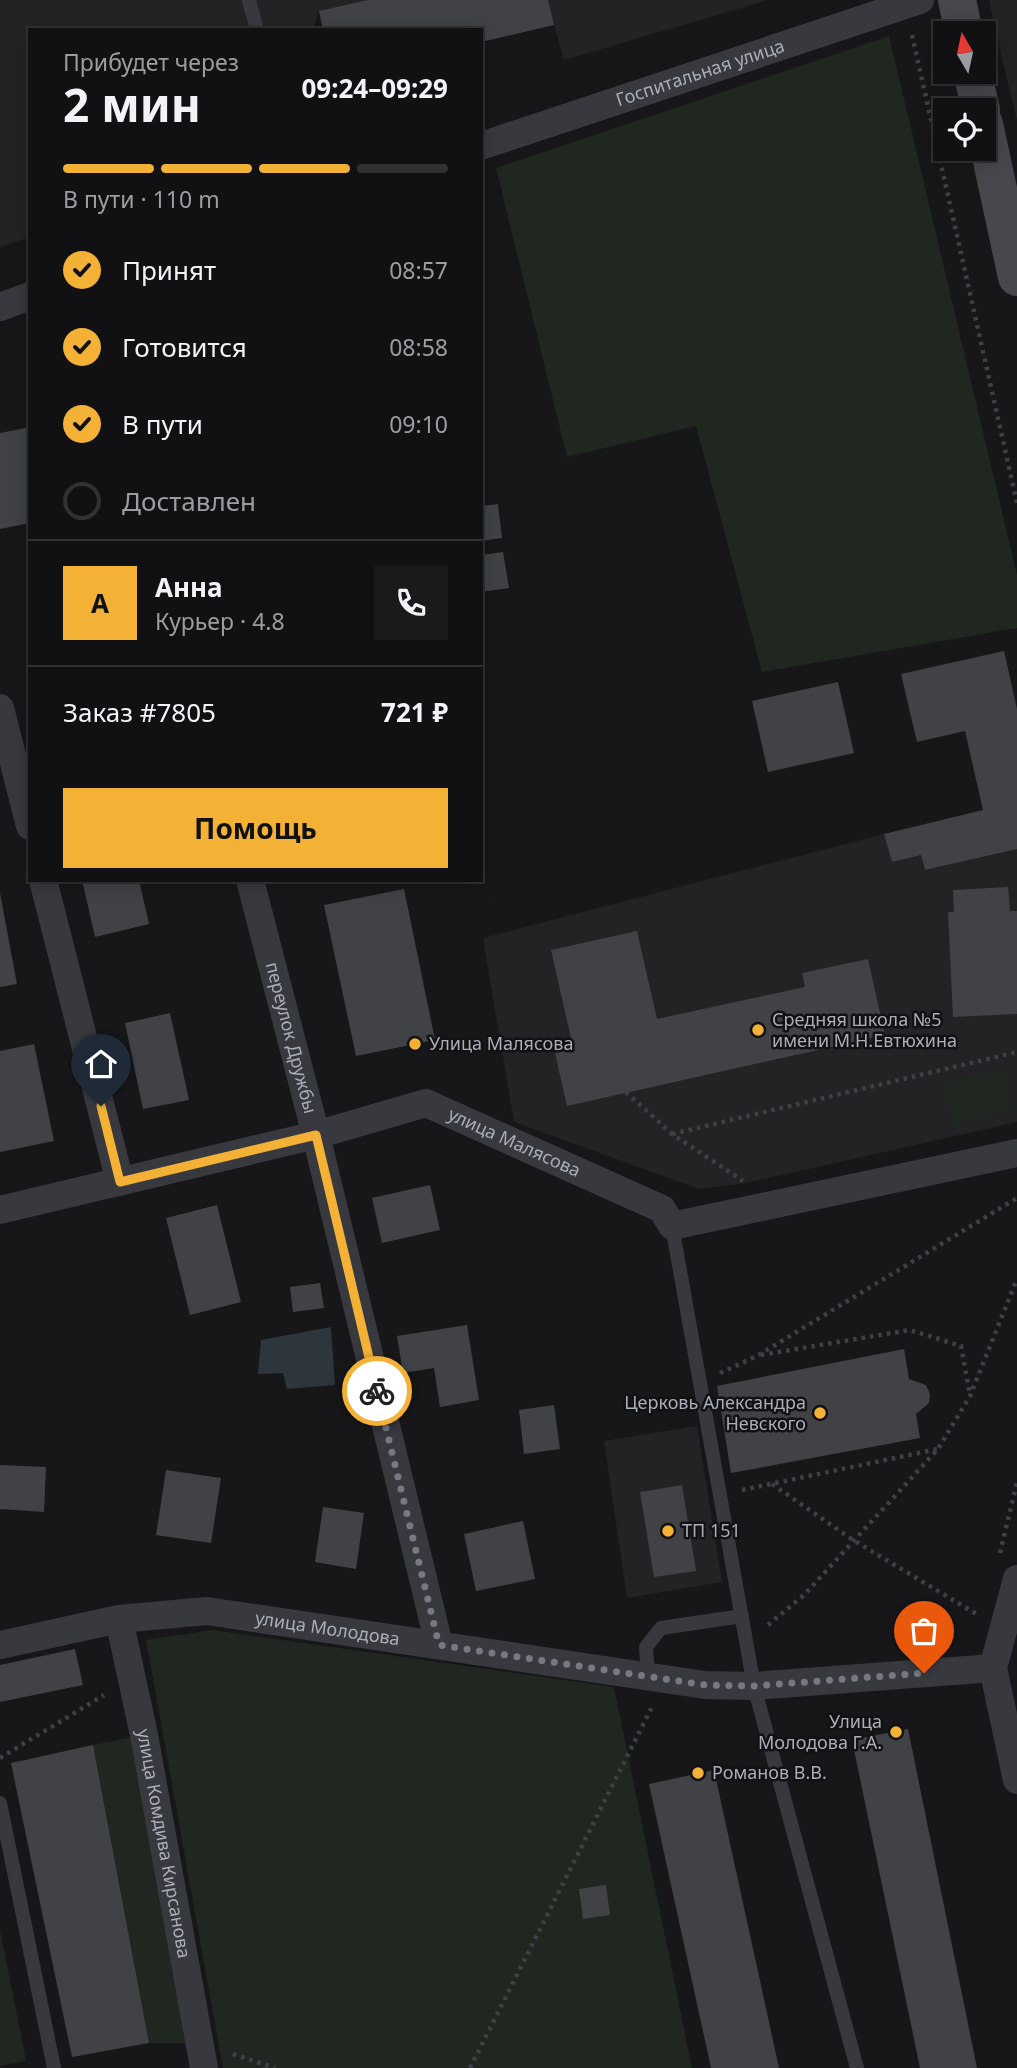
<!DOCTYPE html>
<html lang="ru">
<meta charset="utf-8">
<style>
body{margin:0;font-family:"Noto Sans",sans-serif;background:#1a1a1c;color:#f1f3f6;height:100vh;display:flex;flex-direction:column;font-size:26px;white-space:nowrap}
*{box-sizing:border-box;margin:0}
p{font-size:23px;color:#9c9da0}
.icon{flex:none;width:38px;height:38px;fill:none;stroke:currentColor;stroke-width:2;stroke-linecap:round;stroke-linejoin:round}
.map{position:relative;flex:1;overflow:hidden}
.drawer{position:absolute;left:28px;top:28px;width:455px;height:854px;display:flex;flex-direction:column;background:#111113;border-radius:0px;box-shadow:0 4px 18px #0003,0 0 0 2px #303133}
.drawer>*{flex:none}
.needle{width:46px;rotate:351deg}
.fabs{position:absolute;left:933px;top:21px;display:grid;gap:14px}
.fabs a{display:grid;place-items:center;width:63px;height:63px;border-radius:0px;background:#111113;box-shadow:0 4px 18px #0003,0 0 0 2px #303133;font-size:35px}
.pin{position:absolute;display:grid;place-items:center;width:60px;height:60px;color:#fff;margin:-72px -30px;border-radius:50% 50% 50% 0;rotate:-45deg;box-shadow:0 0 7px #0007}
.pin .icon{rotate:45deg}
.courier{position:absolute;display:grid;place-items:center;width:70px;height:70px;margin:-35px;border:5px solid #f3b136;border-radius:50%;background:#fff;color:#222;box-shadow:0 2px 9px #0007}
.headline em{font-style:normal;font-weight:700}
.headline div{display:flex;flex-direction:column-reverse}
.headline{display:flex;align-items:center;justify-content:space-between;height:119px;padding:0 35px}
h1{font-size:46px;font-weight:700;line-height:52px}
.bar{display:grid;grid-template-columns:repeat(4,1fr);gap:10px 7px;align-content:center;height:84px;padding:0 35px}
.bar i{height:9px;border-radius:5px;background:#303133}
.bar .active{background:#f3b136}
.bar p{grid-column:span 4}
.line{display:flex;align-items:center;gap:18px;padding:0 35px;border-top:2px solid #303133}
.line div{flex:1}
.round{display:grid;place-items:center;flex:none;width:74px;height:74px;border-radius:0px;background:#1a1a1c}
ol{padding:0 35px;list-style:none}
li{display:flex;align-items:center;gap:21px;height:77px}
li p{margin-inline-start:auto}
li .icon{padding:7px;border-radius:50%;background:#f3b136;color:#111;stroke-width:4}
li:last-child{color:#9c9da0}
li i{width:38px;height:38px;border:4px solid #303133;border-radius:50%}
.primary-button{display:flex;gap:14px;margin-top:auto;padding:14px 35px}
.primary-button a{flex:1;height:80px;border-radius:0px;background:#f3b136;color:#111;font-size:28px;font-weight:700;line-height:80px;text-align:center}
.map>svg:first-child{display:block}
.built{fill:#232326}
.green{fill:#1f2720}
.water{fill:#2d363d}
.building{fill:#414246}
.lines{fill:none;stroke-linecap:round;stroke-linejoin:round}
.path{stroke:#3e4045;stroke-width:4.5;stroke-dasharray:3.5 5;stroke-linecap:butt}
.lane{stroke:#38393e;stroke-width:14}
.street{stroke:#38393e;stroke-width:28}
.secondary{stroke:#46484e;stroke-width:38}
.done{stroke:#767981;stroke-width:7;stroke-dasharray:0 12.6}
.route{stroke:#f3b136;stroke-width:9}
.poi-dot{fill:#f3b136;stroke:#121214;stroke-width:2.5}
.labels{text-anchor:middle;stroke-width:5;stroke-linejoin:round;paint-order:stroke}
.street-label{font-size:18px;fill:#a9aeb9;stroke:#121214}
.poi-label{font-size:18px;fill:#a9aeb9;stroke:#121214;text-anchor:start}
</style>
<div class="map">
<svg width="1017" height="2068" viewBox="0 0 1017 2068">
<rect width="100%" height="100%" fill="#171719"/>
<!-- built -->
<g class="built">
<path d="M0,0H768L564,60L554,25L481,42V30L319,12L312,30H30V237L0,247Z"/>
<path d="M989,0H1017V120L996,34Z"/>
<path d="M884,834L892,862L921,855L925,870L1017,849V1122L746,1183L699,1189L514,1122L483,938Z"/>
<path d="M697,1426L722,1582L627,1598L604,1441Z"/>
</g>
<!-- green -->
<g class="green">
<path d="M889,36L1017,575V628L762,672L696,426L567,457L496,168Z"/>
<path d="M1002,1069L1012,1110L952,1124L943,1083Z"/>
<path d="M212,1630L614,1687L692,2068H223L146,1640Z"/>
<path d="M144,1735L200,2043H149L93,1745Z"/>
<path d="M0,1931L26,2061L0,2066Z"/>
</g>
<!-- water -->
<path class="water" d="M331,1327L335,1385L287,1389L283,1373L258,1374L261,1340Z"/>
<!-- building -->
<g class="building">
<path d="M368,0H548L554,25L481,42V30H323L319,11Z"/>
<path d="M26,428L30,446V523L0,529V433Z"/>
<path d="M498,504L502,538L481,541V506Z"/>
<path d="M503,552L509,588L481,592V555Z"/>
<path d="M1004,651L1017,709V849L925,870L921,855L892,862L884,834L983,810L965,731L917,742L901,674Z"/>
<path d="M838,682L854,753L768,772L752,701Z"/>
<path d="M82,880H139L149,924L95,937Z"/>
<path d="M1008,887L1010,911H1017V1014L953,1017L948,912H954L953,890Z"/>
<path d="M404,889L435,1040L356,1056L324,905Z"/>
<path d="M0,893L17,984L0,987Z"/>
<path d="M637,931L657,1019L805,987L802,973L868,959L885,1035L567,1106L553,1044L571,1038L551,950Z"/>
<path d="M170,1013L189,1100L143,1109L125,1023Z"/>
<path d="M34,1044L54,1141L0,1152V1051Z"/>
<path d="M430,1185L440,1230L382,1243L372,1198Z"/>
<path d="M217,1205L241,1302L190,1315L166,1218Z"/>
<path d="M320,1283L324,1308L293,1312L290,1287Z"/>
<path d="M467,1325L479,1400L440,1407L434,1368L403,1373L397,1336Z"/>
<path d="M904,1349L909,1379L926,1385L930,1394L929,1403L916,1414L920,1438L731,1473L717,1386Z"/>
<path d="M554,1405L560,1449L524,1454L519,1410Z"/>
<path d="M0,1465L46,1467L44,1512L0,1509Z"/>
<path d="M166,1470L221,1478L211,1543L156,1535Z"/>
<path d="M682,1485L696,1571L654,1577L640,1492Z"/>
<path d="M323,1507L364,1513L356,1569L315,1562Z"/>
<path d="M523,1521L535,1579L476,1591L464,1534Z"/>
<path d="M75,1649L83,1685L0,1702V1665Z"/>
<path d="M908,1729L977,2068H920L852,1740Z"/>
<path d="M93,1745L149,2043L72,2057L11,1763Z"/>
<path d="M714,1770L779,2068H711L649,1784Z"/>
<path d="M606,1885L610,1915L583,1919L579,1889Z"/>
</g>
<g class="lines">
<!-- path -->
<g class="path">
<path d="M912,35L1017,503"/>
<path d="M626,1092L672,1134L743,1181"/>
<path d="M672,1134L1017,1052"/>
<path d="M761,1355L910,1330L961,1346L970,1395"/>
<path d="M720,1373L757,1356L1017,1198"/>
<path d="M772,1484L853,1540L978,1615"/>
<path d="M742,1490L938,1449"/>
<path d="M1000,1553L1017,1482"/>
<path d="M768,1625L804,1595L938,1449L970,1396L1017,1279"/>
<path d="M0,1758L104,1695"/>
<path d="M233,2054L275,2068"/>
<path d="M470,2068L652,1707"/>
</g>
<!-- lane -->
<g class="lane">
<path d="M249,0L257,30"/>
<path d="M672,1226L754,1686L857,2068"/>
<path d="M648,1677L646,1647L661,1628L742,1616"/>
<path d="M0,1803L54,2068"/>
</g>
<!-- street -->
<g class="street">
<path id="s1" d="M481,146L920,0"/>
<path d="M0,307L30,296"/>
<path d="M0,708L30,826"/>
<path d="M43,880L120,1182"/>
<path id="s2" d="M250,880L316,1135L439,1645"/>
<path id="s3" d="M0,1210L316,1135L426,1103L662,1209L672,1226L1017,1153"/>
<path d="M1017,1579L993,1668L1017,1780"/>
<path id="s4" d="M119,1619L144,1735L204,2068"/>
<path id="s5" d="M0,1645L119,1619L207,1611L705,1685L754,1686L993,1668"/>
</g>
<!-- secondary -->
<g class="secondary">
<path d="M957,0L964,33"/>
<path d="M972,72L981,110"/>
<path d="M984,124L1017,277"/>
</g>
</g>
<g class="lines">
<!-- done -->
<path class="done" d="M377,1391L439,1645L705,1685L754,1686L924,1673"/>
<!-- route -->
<path class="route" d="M101,1106L120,1182L316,1135L377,1391"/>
</g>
<!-- markers -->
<g class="poi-dot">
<circle cx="758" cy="1030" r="7"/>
<circle cx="415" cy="1044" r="7"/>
<circle cx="820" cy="1413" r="7"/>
<circle cx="668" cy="1531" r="7"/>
<circle cx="896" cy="1732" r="7"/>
<circle cx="698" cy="1773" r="7"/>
</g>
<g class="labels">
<!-- street labels -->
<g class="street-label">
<text dy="6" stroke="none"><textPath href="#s1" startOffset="231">Госпитальная улица</textPath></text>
<text dy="6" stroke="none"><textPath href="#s2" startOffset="163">переулок Дружбы</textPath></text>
<text dy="6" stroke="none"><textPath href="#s3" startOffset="536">улица Малясова</textPath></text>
<text dy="6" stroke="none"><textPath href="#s5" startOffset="332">улица Молодова</textPath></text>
<text dy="6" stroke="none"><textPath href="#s4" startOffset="229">улица Комдива Кирсанова</textPath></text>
</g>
<!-- poi labels -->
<g class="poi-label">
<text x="772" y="1026">Средняя школа №5<tspan x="772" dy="21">имени М.Н.Евтюхина</tspan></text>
<text x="429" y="1050">Улица Малясова</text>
<text x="806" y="1409" text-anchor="end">Церковь Александра<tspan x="806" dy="21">Невского</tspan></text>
<text x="682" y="1537">ТП 151</text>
<text x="882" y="1728" text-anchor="end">Улица<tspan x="882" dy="21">Молодова Г.А.</tspan></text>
<text x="712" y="1779">Романов В.В.</text>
</g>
</g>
</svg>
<div class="fabs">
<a><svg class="needle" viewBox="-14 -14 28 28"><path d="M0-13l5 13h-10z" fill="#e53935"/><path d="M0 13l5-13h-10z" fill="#9c9da0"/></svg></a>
<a><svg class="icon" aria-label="locate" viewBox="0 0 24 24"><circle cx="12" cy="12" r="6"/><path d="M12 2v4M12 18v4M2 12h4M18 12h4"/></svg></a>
</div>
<div class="pin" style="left:924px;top:1673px;background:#ea580c"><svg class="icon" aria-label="bag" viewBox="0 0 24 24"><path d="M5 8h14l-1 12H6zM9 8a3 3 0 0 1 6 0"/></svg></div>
<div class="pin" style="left:101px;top:1106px;background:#1f2937"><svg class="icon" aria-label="home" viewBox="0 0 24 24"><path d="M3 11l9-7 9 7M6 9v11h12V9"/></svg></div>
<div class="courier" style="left:377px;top:1391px"><svg class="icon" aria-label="bike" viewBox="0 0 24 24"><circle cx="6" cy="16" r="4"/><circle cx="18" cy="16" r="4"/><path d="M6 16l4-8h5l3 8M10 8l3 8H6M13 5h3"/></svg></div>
<section class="drawer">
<div class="headline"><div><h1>2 мин</h1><p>Прибудет через</p></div><em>09:24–09:29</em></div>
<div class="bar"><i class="active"></i><i class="active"></i><i class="active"></i><i></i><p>В пути · 110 m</p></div>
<ol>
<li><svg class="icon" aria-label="check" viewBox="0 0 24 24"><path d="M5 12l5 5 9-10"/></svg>Принят<p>08:57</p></li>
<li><svg class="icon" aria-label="check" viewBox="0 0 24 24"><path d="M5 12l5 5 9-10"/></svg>Готовится<p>08:58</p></li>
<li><svg class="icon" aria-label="check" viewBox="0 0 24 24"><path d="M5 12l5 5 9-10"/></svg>В пути<p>09:10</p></li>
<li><i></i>Доставлен</li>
</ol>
<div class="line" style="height:126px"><b class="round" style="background:#f3b136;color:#111">А</b><div><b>Анна</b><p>Курьер · 4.8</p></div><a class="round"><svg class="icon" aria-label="phone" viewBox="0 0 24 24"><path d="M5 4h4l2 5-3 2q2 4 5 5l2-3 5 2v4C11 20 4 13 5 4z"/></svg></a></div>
<div class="line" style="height:91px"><div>Заказ #7805</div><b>721 ₽</b></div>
<div class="primary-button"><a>Помощь</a></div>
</section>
</div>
